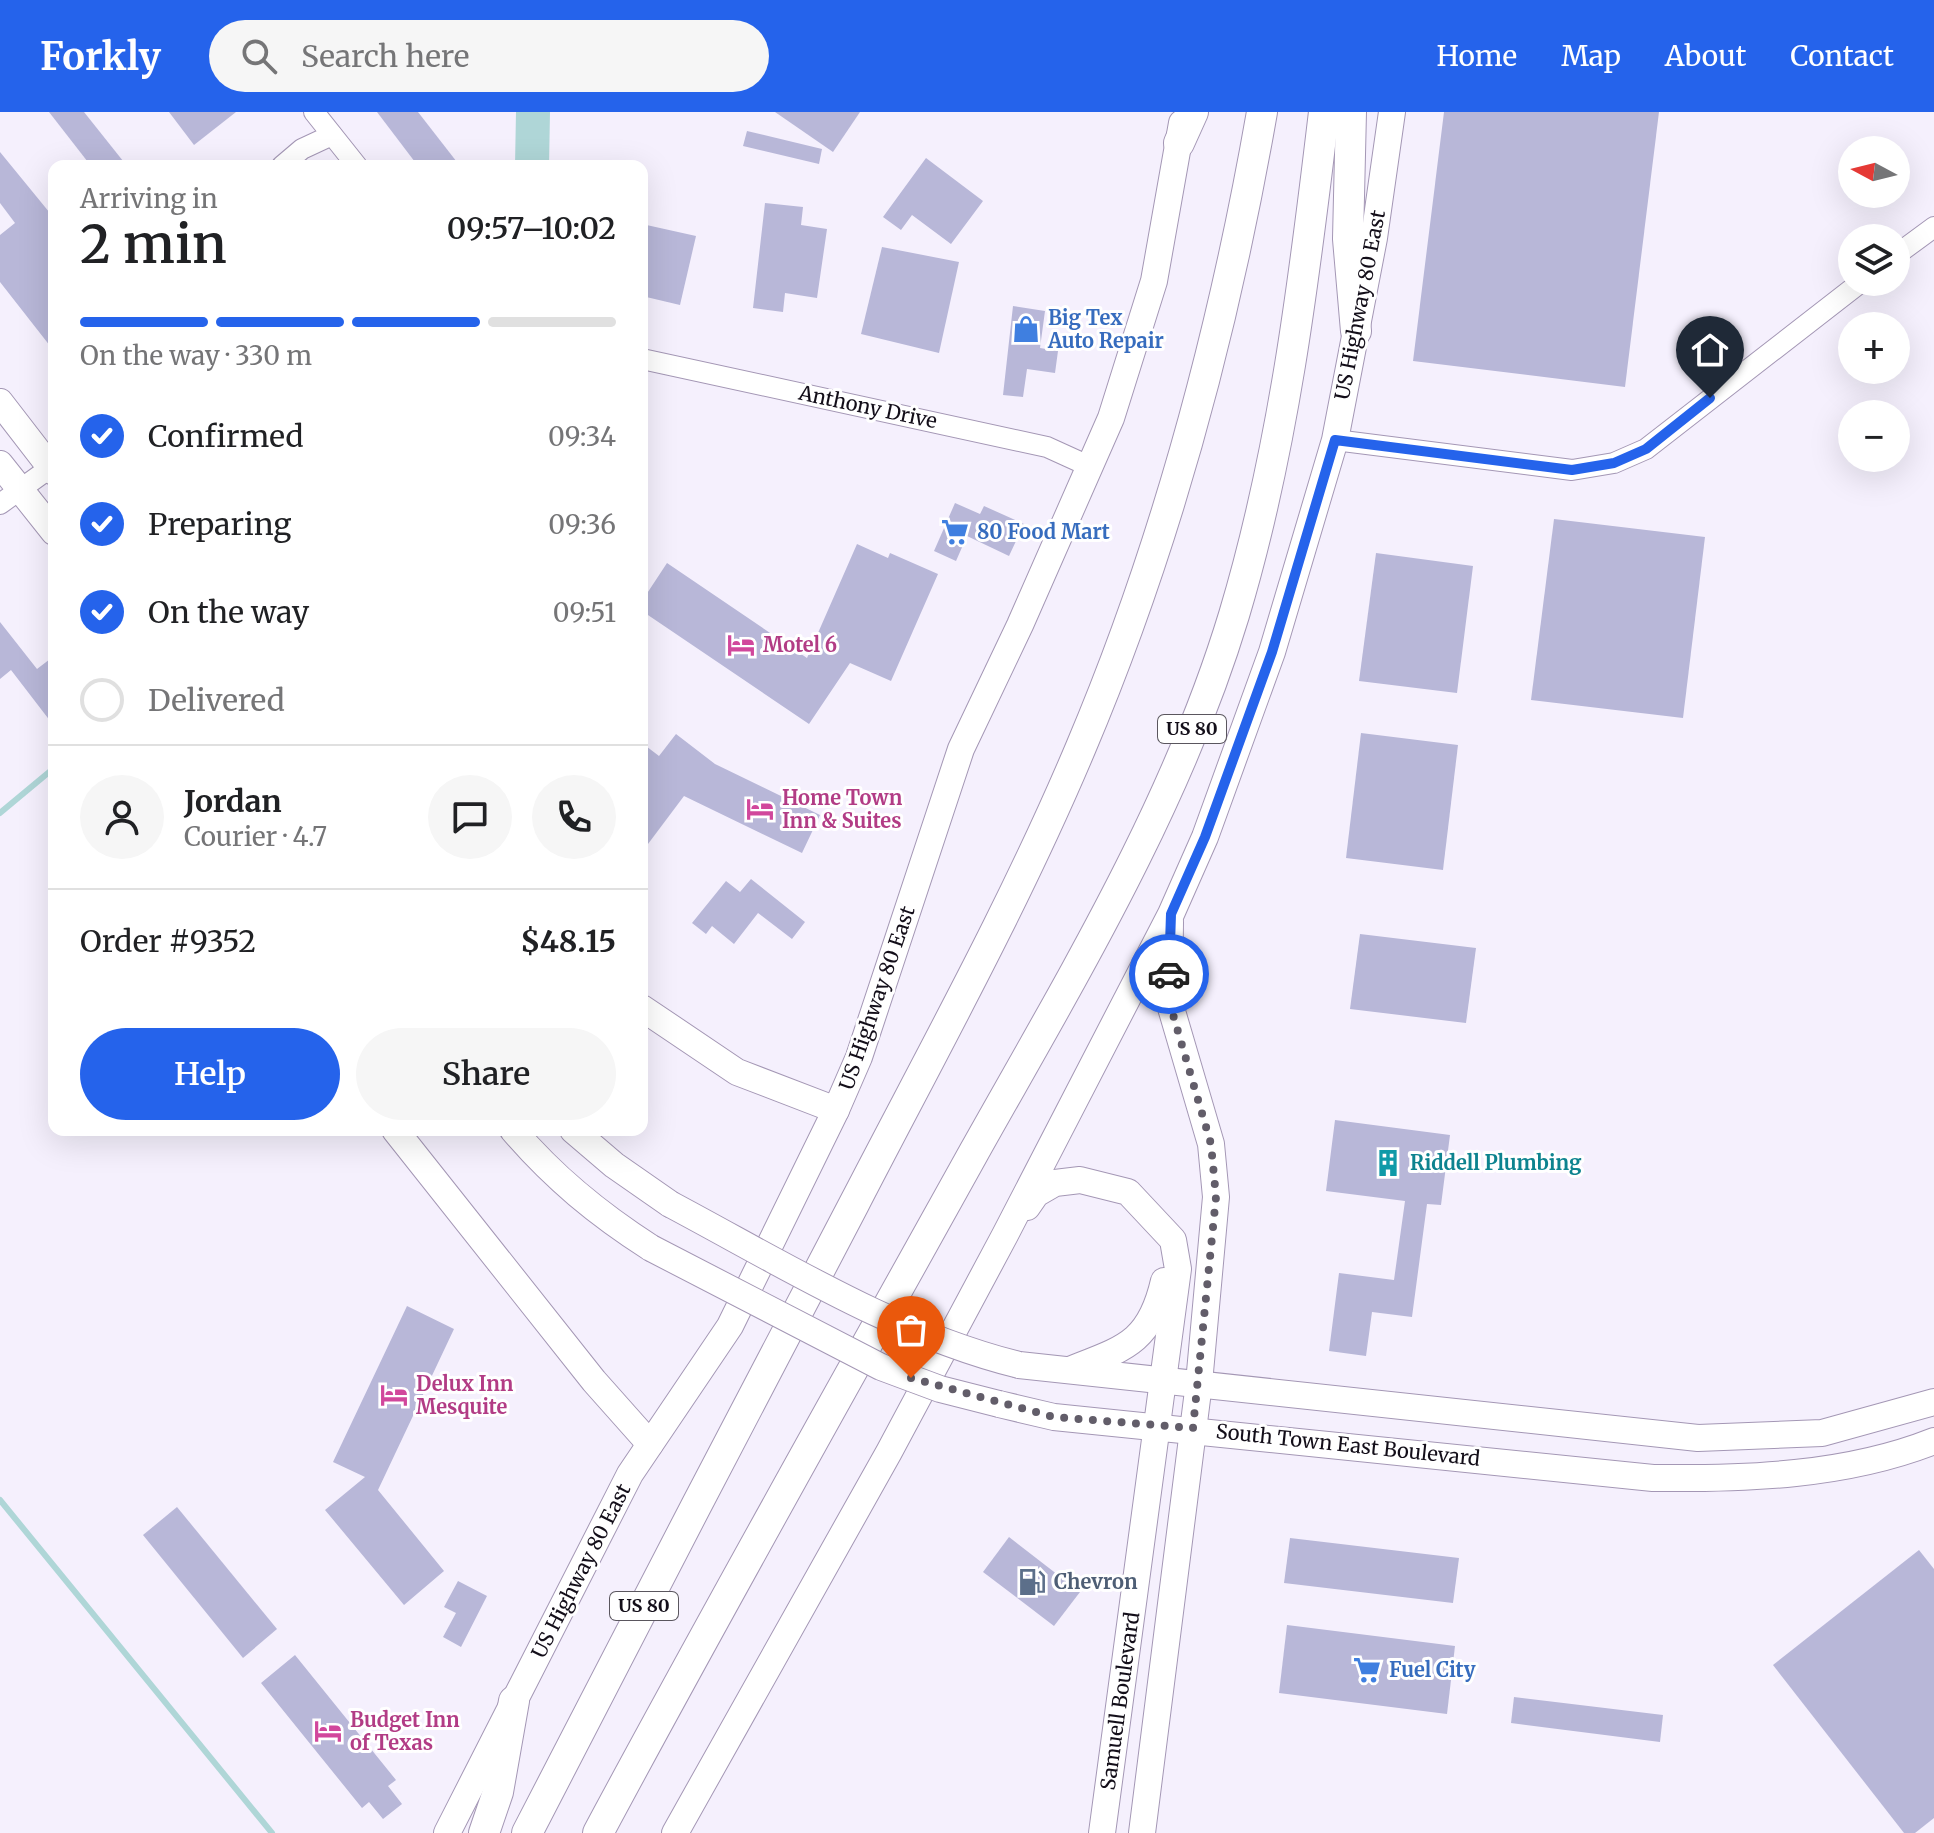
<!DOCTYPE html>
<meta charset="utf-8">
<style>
body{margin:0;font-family:Merriweather,serif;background:#f6f6f6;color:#202124;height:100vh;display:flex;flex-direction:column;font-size:30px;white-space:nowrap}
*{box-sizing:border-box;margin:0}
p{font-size:26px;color:#757577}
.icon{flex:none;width:44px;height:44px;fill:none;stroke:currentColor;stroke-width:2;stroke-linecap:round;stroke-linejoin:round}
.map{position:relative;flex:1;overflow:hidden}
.sheet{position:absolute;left:48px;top:48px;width:600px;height:976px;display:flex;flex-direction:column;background:#fff;border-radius:16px;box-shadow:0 8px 32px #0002}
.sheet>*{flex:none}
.needle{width:52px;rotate:277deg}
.fabs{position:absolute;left:1838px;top:24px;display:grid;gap:16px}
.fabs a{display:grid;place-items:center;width:72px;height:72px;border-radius:50%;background:#fff;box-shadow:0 8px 32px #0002;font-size:40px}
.pin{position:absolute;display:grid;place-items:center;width:68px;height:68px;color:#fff;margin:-82px -34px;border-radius:50% 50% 50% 0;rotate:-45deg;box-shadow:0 0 8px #0007}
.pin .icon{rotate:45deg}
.courier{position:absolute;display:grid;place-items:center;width:80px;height:80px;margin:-40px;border:6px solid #2563eb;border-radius:50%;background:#fff;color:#222;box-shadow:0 2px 10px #0007}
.headline em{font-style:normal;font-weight:600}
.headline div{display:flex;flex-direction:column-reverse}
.headline{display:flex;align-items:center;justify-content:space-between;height:136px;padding:0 32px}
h1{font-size:52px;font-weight:600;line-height:60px}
.bar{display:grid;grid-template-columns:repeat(4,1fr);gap:12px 8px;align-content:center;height:96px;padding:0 32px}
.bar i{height:10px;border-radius:6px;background:#e0e0e0}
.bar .active{background:#2563eb}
.bar p{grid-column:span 4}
.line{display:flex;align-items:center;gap:20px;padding:0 32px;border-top:2px solid #e0e0e0}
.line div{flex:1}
.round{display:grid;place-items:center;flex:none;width:84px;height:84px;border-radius:42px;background:#f6f6f6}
ol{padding:0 32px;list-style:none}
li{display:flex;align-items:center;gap:24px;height:88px}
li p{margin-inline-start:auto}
li .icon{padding:8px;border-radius:50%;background:#2563eb;color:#fff;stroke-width:4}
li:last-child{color:#757577}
li i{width:44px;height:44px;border:4px solid #e0e0e0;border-radius:50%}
.button{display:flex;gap:16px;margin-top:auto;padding:16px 32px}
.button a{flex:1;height:92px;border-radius:48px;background:#2563eb;color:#fff;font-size:32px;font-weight:600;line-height:92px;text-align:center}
.button a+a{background:#f6f6f6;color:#202124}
header{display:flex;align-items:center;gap:48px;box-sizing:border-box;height:112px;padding:0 40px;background:#2563eb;color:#fff}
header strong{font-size:38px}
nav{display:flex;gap:44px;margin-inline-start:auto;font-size:28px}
.search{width:560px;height:72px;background:#f6f6f6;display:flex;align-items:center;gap:20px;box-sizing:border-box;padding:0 28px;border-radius:44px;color:#757577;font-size:30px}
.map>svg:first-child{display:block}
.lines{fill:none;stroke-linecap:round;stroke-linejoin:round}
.stream{stroke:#afd6d7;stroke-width:6}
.river{stroke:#afd6d7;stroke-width:34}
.building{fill:#b8b7d8}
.minor-casing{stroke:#a497b5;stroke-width:22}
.major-casing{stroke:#a497b5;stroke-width:28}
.highway-casing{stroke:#a497b5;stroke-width:32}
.minor{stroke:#fff;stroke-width:20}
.major{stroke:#fff;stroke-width:26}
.highway{stroke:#fff;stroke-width:30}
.major-bridge-casing{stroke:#a497b5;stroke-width:28;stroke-linecap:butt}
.major-bridge{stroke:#fff;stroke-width:26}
.done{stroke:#625d69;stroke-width:8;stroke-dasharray:0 14.4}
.route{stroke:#2563eb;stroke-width:10}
.labels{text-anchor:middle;stroke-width:6;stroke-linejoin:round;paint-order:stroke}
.shield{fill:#fff;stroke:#5a565e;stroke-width:2}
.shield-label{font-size:18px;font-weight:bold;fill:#130e19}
.street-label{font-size:20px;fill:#130e19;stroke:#fff}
.shop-label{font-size:20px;font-weight:bold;fill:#366cbe;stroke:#fff;text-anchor:start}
.hotel-label{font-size:20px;font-weight:bold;fill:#b23c85;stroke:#fff;text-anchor:start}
.culture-label{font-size:20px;font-weight:bold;fill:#0d838f;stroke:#fff;text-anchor:start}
.service-label{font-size:20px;font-weight:bold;fill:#4e5e75;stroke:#fff;text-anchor:start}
</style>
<header>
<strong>Forkly</strong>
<div class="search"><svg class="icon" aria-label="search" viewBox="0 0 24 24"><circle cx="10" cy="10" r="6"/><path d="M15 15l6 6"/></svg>Search here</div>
<nav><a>Home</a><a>Map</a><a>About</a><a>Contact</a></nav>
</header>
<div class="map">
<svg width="1934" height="1721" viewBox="0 0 1934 1721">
<rect width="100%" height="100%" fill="#f5f0fd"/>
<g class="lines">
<!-- stream -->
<g class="stream">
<path d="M0,701L54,656"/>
<path d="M0,1388L272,1721"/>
</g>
<!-- river -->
<path class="river" d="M532,54L533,0"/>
</g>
<!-- building -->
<g class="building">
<path d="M49,0H84L127,54H91Z"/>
<path d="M169,0H236L194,33Z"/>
<path d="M377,0H418L460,54H418Z"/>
<path d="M775,0H860L833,40Z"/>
<path d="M1444,0H1659L1625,275L1413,249Z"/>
<path d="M747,19L822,37L819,52L743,34Z"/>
<path d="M0,40L54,106V239L0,170V123L15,111L0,91Z"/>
<path d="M926,46L983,89L951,132L912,103L901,118L883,105Z"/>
<path d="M765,91L803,95L801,113L827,117L817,186L785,181L783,200L753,196Z"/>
<path d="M642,112L696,124L680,193L642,184Z"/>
<path d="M882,135L959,150L939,241L861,222Z"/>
<path d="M1013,194L1045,199L1040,236L1058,239L1055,261L1027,257L1023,285L1003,283Z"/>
<path d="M955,391L980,402L984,394L1024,412L1009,444L967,424L956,449L934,439Z"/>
<path d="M1554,407L1705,425L1683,606L1531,588Z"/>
<path d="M857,432L888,446L890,441L938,462L891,569L850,551L809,612L642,499V489L667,451L807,546Z"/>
<path d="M1376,441L1473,454L1457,581L1359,569Z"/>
<path d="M0,510L37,557L54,544V614L11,558L0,567Z"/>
<path d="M1361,621L1458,633L1443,758L1346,746Z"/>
<path d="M676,622L715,652L820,703L802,741L684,684L642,740V631L659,644Z"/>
<path d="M751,767L805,810L792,827L758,801L734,832L712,814L706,822L692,811L726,769L740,780Z"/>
<path d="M1360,822L1476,836L1466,911L1350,897Z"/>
<path d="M1335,1008L1450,1023L1441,1093L1427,1092L1412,1205L1372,1200L1366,1244L1329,1239L1339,1161L1394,1168L1405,1089L1326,1079Z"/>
<path d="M407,1194L454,1217L378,1378L444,1459L404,1493L325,1398L365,1365L333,1350Z"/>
<path d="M177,1395L277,1517L243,1546L143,1423Z"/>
<path d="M1009,1425L1080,1480L1054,1514L983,1460Z"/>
<path d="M1290,1426L1459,1446L1453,1491L1284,1471Z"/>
<path d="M1919,1438L1934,1457V1706L1915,1721H1904L1773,1553Z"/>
<path d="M458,1469L487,1484L461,1535L443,1525L456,1501L444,1495Z"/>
<path d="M1287,1513L1455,1534L1447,1602L1279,1581Z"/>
<path d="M295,1543L396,1668L388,1674L402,1692L383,1707L369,1690L362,1696L261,1571Z"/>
<path d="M1514,1585L1663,1603L1660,1630L1511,1611Z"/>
</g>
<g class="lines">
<!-- minor casing -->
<g class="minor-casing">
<g id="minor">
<path d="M314,0L357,54"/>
<path d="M282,54L302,37L332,23"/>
<path d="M1896,143L1934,115"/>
<path d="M642,247L1047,335L1091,355"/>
<path d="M1335,328L1572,358L1614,351L1646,337L1861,170"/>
<path d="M0,392L54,353"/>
</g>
</g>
<!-- major casing -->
<g class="major-casing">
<g id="major">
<path d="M0,290L54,360"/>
<path d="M0,352L54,420"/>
<path d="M642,896L737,960L836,998"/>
<path d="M395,1018L594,1269L650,1332"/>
<path d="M513,1018C554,1066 598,1102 651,1136"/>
<path d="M573,1018L614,1053L670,1092"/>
<path d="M1027,1095L1036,1082L1055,1071L1080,1068L1128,1080L1173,1128L1178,1157L1102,1721"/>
<path d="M1019,1253L1698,1326L1822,1321L1934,1290"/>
<path d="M1072,1257C1126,1236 1150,1230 1164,1169"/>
<path d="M999,1292L1054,1305L1653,1366C1746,1367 1846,1364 1934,1329"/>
<path d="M447,1721L630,1362L730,1214L836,998L859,945L961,637L1020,513L1111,306L1154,169L1182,11"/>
<path d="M675,1721L889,1340L1005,1123L1171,802L1205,725L1272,540L1335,328L1374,126L1392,0"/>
<path d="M1142,1721L1199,1271L1216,1085L1211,1032L1169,889L1170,810"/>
</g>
</g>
<!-- highway casing -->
<g class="highway-casing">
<g id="highway">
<path d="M1351,0L1348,127L1356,219"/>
<path d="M1179,31L1193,0"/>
<path d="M484,1721L498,1680L514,1589"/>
<path d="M527,1721C635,1511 744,1301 854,1092C932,941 1015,792 1081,635C1167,432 1224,217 1262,0"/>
<path d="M598,1721C720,1493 848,1267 974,1040C1071,867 1176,695 1234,503C1283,340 1304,169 1324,0"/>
</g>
</g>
<!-- minor -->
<use href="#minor" class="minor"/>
<!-- major -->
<use href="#major" class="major"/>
<!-- highway -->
<use href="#highway" class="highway"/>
<!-- major-bridge casing -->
<g class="major-bridge-casing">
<g id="major-bridge">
<path d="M670,1092C783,1152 894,1222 1019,1253"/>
<path d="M651,1136L881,1255L940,1277L999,1292"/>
</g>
</g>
<!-- major-bridge -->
<use href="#major-bridge" class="major-bridge"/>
</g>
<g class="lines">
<!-- done -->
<path class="done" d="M911,1266L1054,1305L1193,1316L1216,1085L1211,1032L1169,889V862"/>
<!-- route -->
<path class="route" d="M1169,862L1171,802L1205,725L1272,540L1335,328L1572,358L1614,351L1646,337L1710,286"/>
</g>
<!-- icons -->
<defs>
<g id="shop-bare" transform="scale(2.16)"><path d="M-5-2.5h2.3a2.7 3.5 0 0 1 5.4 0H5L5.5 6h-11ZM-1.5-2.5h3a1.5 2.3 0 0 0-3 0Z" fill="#3f7fe0" stroke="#fff" stroke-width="2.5" paint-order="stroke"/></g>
<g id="supermarket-bare" transform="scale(2.16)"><path d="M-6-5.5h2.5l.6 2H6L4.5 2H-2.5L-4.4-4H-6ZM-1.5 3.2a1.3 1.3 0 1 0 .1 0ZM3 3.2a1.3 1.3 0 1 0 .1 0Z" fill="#3f7fe0" stroke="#fff" stroke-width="2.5" paint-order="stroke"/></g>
<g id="hotel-bare" transform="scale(2.16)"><path d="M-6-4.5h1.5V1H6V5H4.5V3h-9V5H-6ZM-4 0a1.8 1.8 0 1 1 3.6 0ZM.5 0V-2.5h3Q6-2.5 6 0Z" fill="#d1479c" stroke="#fff" stroke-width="2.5" paint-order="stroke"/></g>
<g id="building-bare" transform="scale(2.16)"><path d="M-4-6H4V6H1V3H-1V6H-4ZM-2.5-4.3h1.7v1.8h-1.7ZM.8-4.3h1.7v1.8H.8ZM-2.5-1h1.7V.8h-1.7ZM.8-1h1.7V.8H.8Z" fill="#0f9aa8" stroke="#fff" stroke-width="2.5" paint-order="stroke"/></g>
<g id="fuel-bare" transform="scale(2.16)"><path d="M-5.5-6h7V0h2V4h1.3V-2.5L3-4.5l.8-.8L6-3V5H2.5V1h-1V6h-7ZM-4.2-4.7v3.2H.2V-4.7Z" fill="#5c6f8a" stroke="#fff" stroke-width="2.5" paint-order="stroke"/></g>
</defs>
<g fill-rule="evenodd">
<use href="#shop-bare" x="1026" y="217"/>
<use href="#supermarket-bare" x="955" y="420"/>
<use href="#hotel-bare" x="741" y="533"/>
<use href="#hotel-bare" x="760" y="697"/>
<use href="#building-bare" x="1388" y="1051"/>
<use href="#hotel-bare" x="394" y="1283"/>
<use href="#fuel-bare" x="1032" y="1470"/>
<use href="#supermarket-bare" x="1367" y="1558"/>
<use href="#hotel-bare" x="328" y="1619"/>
</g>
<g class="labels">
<!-- shield labels -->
<g class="shield">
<rect x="1158" y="603" width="68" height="28" rx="6"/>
<rect x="610" y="1480" width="68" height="28" rx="6"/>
</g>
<g class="shield-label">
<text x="1192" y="623">US 80</text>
<text x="644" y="1500">US 80</text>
</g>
<!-- street labels -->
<g class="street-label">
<text transform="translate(1360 193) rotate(-79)" y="7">US Highway 80 East</text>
<text transform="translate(868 295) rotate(12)" y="7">Anthony Drive</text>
<text transform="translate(877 886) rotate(-71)" y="7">US Highway 80 East</text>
<text transform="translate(1348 1333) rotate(6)" y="7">South Town East Boulevard</text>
<text transform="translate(581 1459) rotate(-63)" y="7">US Highway 80 East</text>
<text transform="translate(1120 1589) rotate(-82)" y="7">Samuell Boulevard</text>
</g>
<!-- shop labels -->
<g class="shop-label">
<text x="1048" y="213">Big Tex<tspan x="1048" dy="23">Auto Repair</tspan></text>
<text x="977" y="427">80 Food Mart</text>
<text x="1389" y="1565">Fuel City</text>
</g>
<!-- hotel labels -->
<g class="hotel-label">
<text x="763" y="540">Motel 6</text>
<text x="782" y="693">Home Town<tspan x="782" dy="23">Inn &amp; Suites</tspan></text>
<text x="416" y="1279">Delux Inn<tspan x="416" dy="23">Mesquite</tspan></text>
<text x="350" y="1615">Budget Inn<tspan x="350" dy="23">of Texas</tspan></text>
</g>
<!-- culture labels -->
<g class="culture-label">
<text x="1410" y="1058">Riddell Plumbing</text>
</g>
<!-- service labels -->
<g class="service-label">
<text x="1054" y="1477">Chevron</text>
</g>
</g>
</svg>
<div class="fabs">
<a><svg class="needle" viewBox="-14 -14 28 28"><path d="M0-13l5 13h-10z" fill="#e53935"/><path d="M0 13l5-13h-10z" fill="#757577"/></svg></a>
<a><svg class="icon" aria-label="layers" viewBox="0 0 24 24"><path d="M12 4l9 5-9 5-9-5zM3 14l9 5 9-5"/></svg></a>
<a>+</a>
<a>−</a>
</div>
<div class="pin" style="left:911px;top:1266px;background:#ea580c"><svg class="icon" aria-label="bag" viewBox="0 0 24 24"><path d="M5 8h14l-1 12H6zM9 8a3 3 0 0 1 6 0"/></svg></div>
<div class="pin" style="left:1710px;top:286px;background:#1f2937"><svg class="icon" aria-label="home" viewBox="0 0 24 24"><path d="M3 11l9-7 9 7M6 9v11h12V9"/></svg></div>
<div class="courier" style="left:1169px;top:862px"><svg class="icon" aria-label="car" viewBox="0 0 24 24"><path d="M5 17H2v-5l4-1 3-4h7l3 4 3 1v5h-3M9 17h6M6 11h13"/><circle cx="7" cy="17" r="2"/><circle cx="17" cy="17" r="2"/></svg></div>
<section class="sheet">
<div class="headline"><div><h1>2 min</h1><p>Arriving in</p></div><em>09:57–10:02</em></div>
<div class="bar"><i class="active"></i><i class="active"></i><i class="active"></i><i></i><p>On the way · 330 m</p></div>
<ol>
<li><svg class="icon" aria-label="check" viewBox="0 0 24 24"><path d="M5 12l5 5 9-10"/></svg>Confirmed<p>09:34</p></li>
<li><svg class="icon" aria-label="check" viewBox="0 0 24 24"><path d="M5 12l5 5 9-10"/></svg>Preparing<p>09:36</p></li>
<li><svg class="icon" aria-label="check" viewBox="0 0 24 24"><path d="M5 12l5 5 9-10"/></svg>On the way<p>09:51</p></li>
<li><i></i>Delivered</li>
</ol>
<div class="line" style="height:144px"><a class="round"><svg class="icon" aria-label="person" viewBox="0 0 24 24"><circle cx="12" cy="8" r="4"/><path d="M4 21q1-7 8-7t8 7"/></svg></a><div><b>Jordan</b><p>Courier · 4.7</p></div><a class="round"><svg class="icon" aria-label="chat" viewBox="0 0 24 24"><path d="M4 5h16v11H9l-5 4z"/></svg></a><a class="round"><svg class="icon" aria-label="phone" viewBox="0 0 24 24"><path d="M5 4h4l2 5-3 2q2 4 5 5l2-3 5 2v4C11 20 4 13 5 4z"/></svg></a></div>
<div class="line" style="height:104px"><div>Order #9352</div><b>$48.15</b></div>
<div class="button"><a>Help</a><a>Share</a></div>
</section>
</div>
